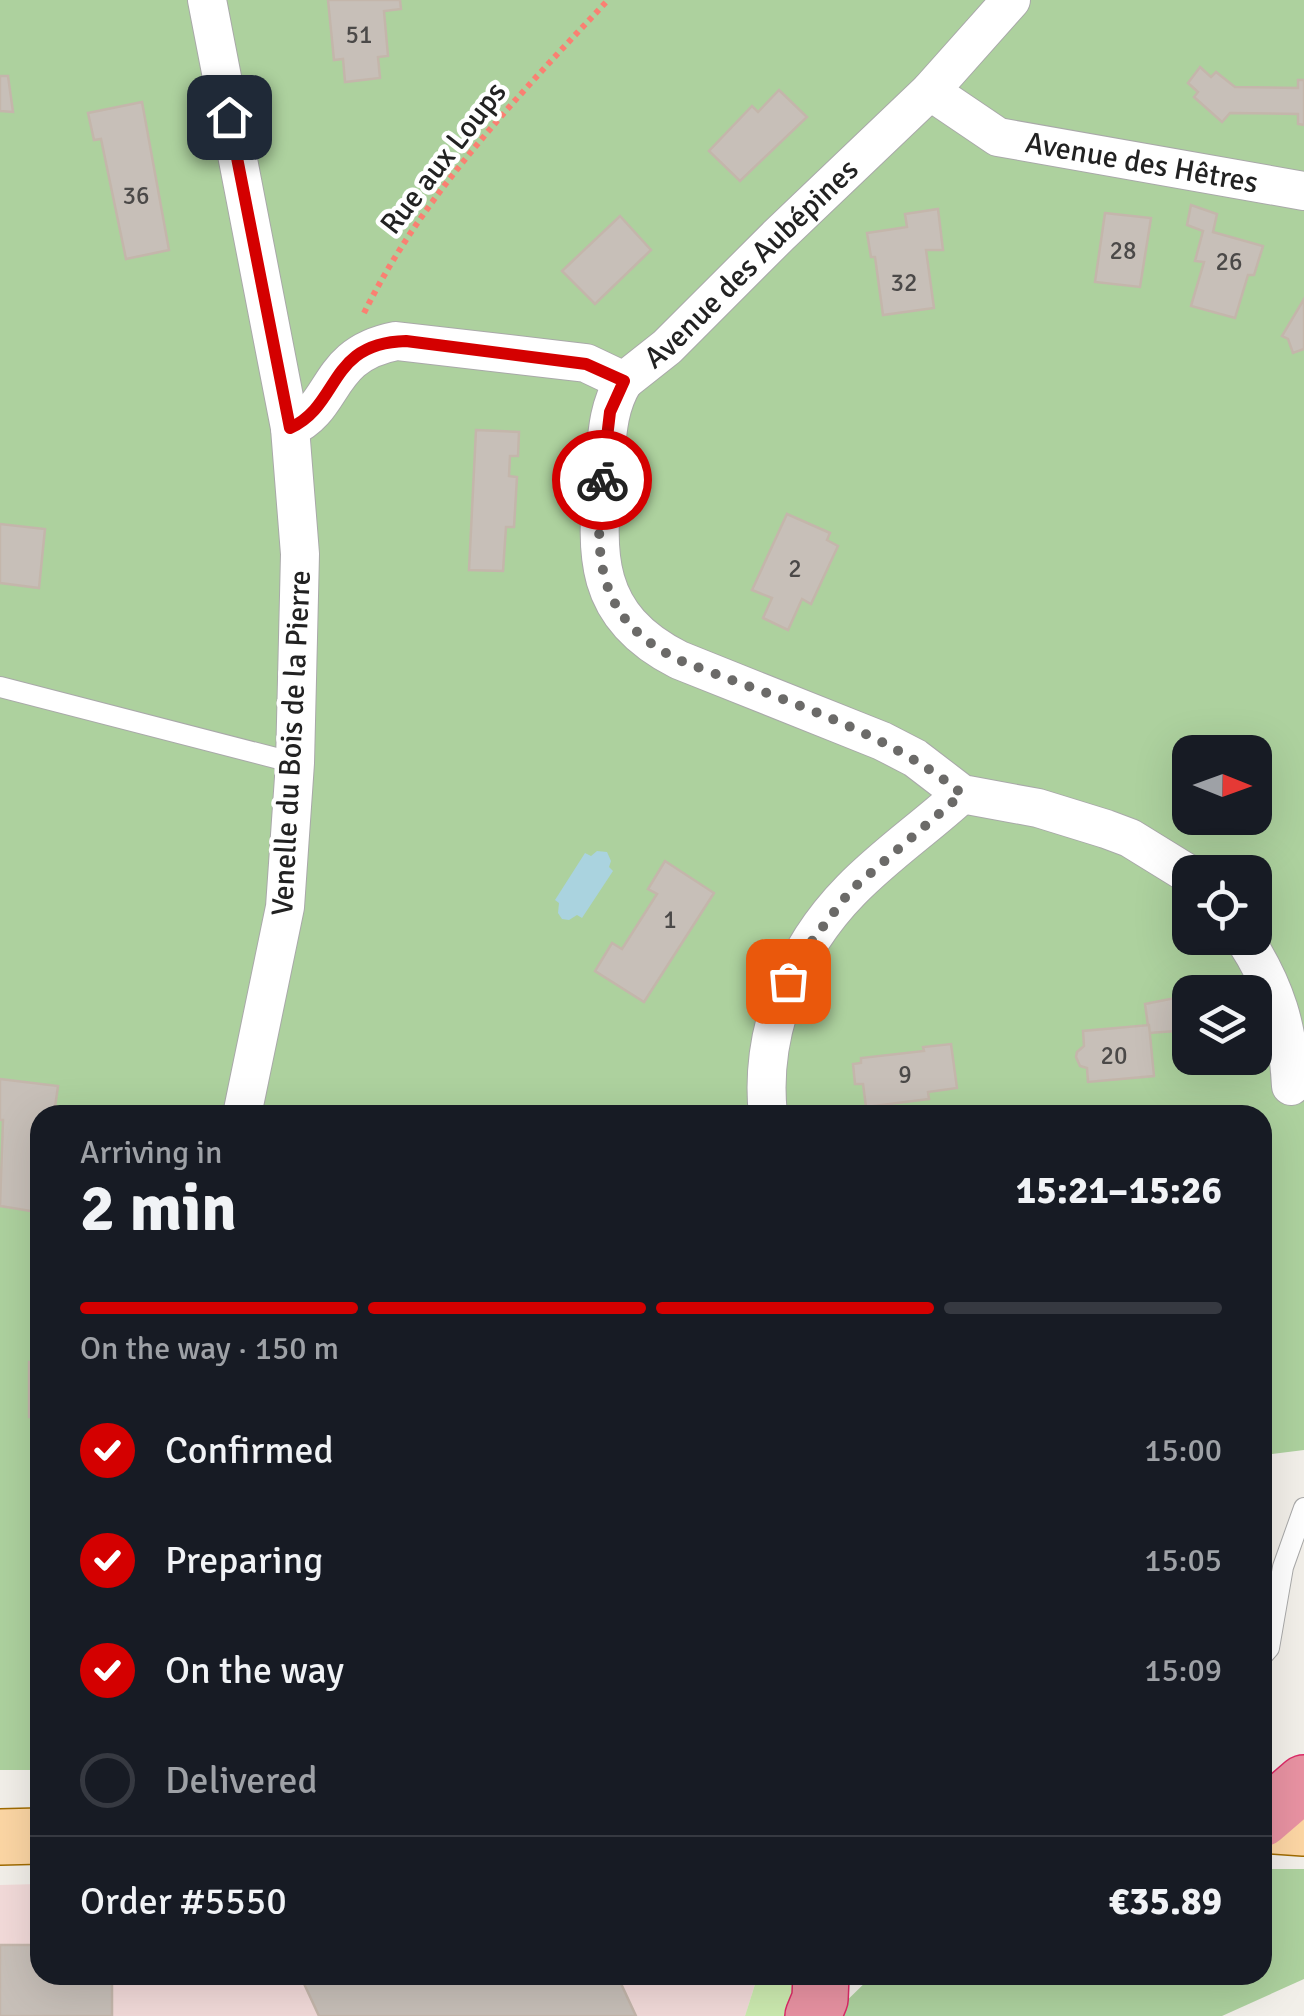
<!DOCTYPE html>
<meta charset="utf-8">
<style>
body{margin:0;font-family:Signika,sans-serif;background:#20242c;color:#f1f3f6;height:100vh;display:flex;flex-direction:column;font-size:38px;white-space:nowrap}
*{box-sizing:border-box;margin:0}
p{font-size:32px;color:#9ea1a6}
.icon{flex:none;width:55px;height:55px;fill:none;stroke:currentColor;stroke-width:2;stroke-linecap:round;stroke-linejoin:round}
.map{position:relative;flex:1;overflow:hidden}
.side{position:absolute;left:30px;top:1105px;width:1242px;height:880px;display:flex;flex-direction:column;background:#171b24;border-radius:30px;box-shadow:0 10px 40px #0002}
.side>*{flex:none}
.needle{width:65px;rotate:91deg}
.buttons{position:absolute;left:1172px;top:735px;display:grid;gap:20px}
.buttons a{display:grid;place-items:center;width:100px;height:100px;border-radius:20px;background:#171b24;box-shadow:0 10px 40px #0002;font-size:50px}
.pin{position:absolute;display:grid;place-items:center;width:85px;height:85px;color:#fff;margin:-42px;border-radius:20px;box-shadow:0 5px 15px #0006}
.courier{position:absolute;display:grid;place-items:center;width:100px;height:100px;margin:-50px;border:8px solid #d40000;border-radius:50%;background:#fff;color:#222;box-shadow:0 2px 12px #0007}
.summary em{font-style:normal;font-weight:800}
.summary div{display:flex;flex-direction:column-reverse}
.summary{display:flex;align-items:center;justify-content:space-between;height:170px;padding:0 50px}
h1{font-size:65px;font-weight:800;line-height:75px}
.bar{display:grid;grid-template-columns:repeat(4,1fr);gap:15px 10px;align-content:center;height:120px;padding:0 50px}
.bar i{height:12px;border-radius:8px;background:#363941}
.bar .current{background:#d40000}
.bar p{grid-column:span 4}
.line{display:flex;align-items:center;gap:25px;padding:0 50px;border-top:2px solid #363941}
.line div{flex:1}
ol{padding:0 50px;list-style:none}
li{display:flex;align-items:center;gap:30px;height:110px}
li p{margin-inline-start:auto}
li .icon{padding:10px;border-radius:50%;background:#d40000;color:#fff;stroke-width:4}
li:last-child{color:#9ea1a6}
li i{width:55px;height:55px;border:5px solid #363941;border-radius:50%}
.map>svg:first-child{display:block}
.commercial{fill:#f2dad9}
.grass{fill:#cdebb0}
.forest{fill:#add19e;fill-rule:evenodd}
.water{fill:#aad3df}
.building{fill:#c7bfb8;stroke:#c4b6ab;stroke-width:2.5}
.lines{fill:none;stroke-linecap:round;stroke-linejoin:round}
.service-casing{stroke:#a9a9a9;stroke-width:22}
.minor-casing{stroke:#a9a9a9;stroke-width:40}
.primary-casing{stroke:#a06b00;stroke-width:58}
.motorway-casing{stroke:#dc2a67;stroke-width:58}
.path{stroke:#fa8072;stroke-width:6;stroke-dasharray:5 5;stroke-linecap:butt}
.service{stroke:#fff;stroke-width:20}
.minor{stroke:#fff;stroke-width:38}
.primary{stroke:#fcd6a4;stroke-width:55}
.motorway{stroke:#e892a2;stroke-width:55}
.done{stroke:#6b6a68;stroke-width:10;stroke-dasharray:0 18}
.route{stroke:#d40000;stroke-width:12}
.labels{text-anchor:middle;stroke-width:9;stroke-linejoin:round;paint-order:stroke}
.number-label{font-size:25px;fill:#4b4948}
.street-label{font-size:30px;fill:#222;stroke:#fff}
</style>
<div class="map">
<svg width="1304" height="2016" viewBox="0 0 1304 2016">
<rect width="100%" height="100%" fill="#f2efe9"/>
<!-- commercial -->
<path class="commercial" d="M40,1884V1975H758L745,2016H0V1885Z"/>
<!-- grass -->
<path class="grass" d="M758,1975H808L799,2016H745Z"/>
<!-- forest -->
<g class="forest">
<path d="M0,0H1304V1450L1263,1455L1262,1115H40V1770H0ZM1190,752H1255V818H1190ZM1190,872H1255V938H1190ZM1190,992H1255V1058H1190Z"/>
<path d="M1263,1869H1304V1979L1222,2016H831L873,1975H1262Z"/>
</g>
<!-- water -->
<path class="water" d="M597,851L607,852L611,861L609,867L613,871L582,918L577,915L569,920L562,919L558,913L559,903L555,900L585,853L591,856Z"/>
<!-- building -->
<g class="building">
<path d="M328,0H400L401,9L384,11L388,56L378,57L380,78L345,82L343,59L334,60Z"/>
<path d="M1200,67L1211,77L1216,72L1235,87L1298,88V80H1304V125L1298,124V114L1230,113L1222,122L1194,97L1198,92L1188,83Z"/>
<path d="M0,76H8L13,112L0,111Z"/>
<path d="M779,90L807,117L740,181L709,151L752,106L758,112Z"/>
<path d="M142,102L169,250L126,259L101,139L94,140L88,113Z"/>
<path d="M1191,205L1217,214L1213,232L1263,246L1254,275H1248L1235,318L1191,306L1204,262L1195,261L1203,231L1187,225Z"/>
<path d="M938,209L943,250H926L934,308L883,315L875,257H871L867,233L907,227L905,214Z"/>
<path d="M1105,213L1151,218L1140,287L1095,282Z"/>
<path d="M620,216L651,250L595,304L562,271Z"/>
<path d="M1304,299V349L1293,353L1288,339L1282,336Z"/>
<path d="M476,430L519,432L518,456H510L509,476L517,477L514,527H506L503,571L469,570Z"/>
<path d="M787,514L830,533L827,540L838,546L811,604L802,599L788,630L763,618L772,598L752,590Z"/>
<path d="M0,524L45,529L39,588L0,583Z"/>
<path d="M665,861L714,893L644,1002L595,971L612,943L622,949L657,894L648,889Z"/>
<path d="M1190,995V1030L1149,1033L1145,1004Z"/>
<path d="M1149,1025L1154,1076L1088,1082L1087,1068L1080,1066L1076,1057L1077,1052L1084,1046L1083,1031Z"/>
<path d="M951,1044L957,1088L928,1092L929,1099L866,1107L863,1084H855L853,1064L861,1063V1058L924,1051L923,1047Z"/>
<path d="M0,1079L58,1086L54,1115H40L37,1212L0,1206L3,1120H0Z"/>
<rect x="29" y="1362" width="11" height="55"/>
<path d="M0,1945H40V1975H112V2016H0Z"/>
<path d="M300,1975H617L636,2016H319Z"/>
</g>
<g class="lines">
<!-- service casing -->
<g class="service-casing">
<g id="service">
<path d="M0,687L295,763"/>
<path d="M1262,1656L1269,1648L1283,1567L1304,1508"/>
</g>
</g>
<!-- minor casing -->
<g class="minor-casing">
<g id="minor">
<path d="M207,0L290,428L300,554L295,763L285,907L242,1115"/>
<path id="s1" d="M930,91L998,137L1304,191"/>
<path d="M624,381C607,408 607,438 604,470C595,554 592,616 679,660L882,741L915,758L962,794L1038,808L1106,829L1130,838L1190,875"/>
<path id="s2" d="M290,428C338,406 324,355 396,341L586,363L624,381L667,347L778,236L930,91L1011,0"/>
<path d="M1244,938C1276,987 1288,1027 1291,1086"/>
<path d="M768,1115C759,1032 793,949 851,890C885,855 926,827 962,794"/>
</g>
</g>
<!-- primary casing -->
<g class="primary-casing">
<g id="primary">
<path d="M1262,1825L1304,1828"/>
<path d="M0,1837L40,1836"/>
</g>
</g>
<!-- motorway casing -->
<g class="motorway-casing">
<g id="motorway">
<path d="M1262,1819L1304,1783"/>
<path d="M813,2016L820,1999L821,1975"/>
</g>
</g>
<!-- path -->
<path class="path" d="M364,313C423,194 518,96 608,0"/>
<!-- service -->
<use href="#service" class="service"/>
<!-- minor -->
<use href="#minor" class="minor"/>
<!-- primary -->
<use href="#primary" class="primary"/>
<!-- motorway -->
<use href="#motorway" class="motorway"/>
</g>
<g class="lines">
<!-- done -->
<path class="done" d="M602,480C594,561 598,620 679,660C770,696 887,730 962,794L851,890L805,950L788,981"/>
<!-- route -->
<path class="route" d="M229,117L290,428C341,405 327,343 406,341L586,364L624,381L610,412L602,480"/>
</g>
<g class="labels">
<!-- number labels -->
<g class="number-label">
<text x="359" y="43">51</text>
<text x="136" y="204">36</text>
<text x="1123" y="259">28</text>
<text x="1229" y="270">26</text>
<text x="904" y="291">32</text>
<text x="795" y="577">2</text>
<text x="670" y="928">1</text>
<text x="1114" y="1064">20</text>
<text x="905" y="1083">9</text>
</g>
<!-- street labels -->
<g class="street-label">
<text transform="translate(443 158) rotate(-52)" y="10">Rue aux Loups</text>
<text dy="10" stroke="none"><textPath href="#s1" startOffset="228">Avenue des Hêtres</textPath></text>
<text dy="10" stroke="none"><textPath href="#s2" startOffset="548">Avenue des Aubépines</textPath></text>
<text transform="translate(291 743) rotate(-87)" y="10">Venelle du Bois de la Pierre</text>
</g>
</g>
</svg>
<div class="buttons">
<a><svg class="needle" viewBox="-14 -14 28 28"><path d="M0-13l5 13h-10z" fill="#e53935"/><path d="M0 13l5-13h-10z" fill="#9ea1a6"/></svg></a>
<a><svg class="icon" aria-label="locate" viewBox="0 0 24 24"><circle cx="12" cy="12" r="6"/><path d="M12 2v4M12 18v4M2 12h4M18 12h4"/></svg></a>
<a><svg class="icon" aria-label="layers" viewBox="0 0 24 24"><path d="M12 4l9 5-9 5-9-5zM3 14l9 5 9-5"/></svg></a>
</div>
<div class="pin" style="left:788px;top:981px;background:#ea580c"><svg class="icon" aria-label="bag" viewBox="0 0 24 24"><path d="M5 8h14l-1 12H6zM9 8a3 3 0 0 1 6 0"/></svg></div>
<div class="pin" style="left:229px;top:117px;background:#1f2937"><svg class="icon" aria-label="home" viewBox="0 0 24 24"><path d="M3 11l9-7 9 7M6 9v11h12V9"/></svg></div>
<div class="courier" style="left:602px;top:480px"><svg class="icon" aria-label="bike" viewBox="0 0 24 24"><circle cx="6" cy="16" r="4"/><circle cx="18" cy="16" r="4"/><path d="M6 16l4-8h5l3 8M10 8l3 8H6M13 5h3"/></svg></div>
<section class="side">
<div class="summary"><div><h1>2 min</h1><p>Arriving in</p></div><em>15:21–15:26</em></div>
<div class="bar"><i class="current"></i><i class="current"></i><i class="current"></i><i></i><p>On the way · 150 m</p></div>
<ol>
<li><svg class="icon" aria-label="check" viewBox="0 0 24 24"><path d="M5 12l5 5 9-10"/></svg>Confirmed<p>15:00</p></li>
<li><svg class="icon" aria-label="check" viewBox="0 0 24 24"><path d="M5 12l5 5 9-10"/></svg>Preparing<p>15:05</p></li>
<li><svg class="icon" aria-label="check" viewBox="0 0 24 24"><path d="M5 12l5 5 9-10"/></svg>On the way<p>15:09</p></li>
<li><i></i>Delivered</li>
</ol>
<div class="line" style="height:130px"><div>Order #5550</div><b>€35.89</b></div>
</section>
</div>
